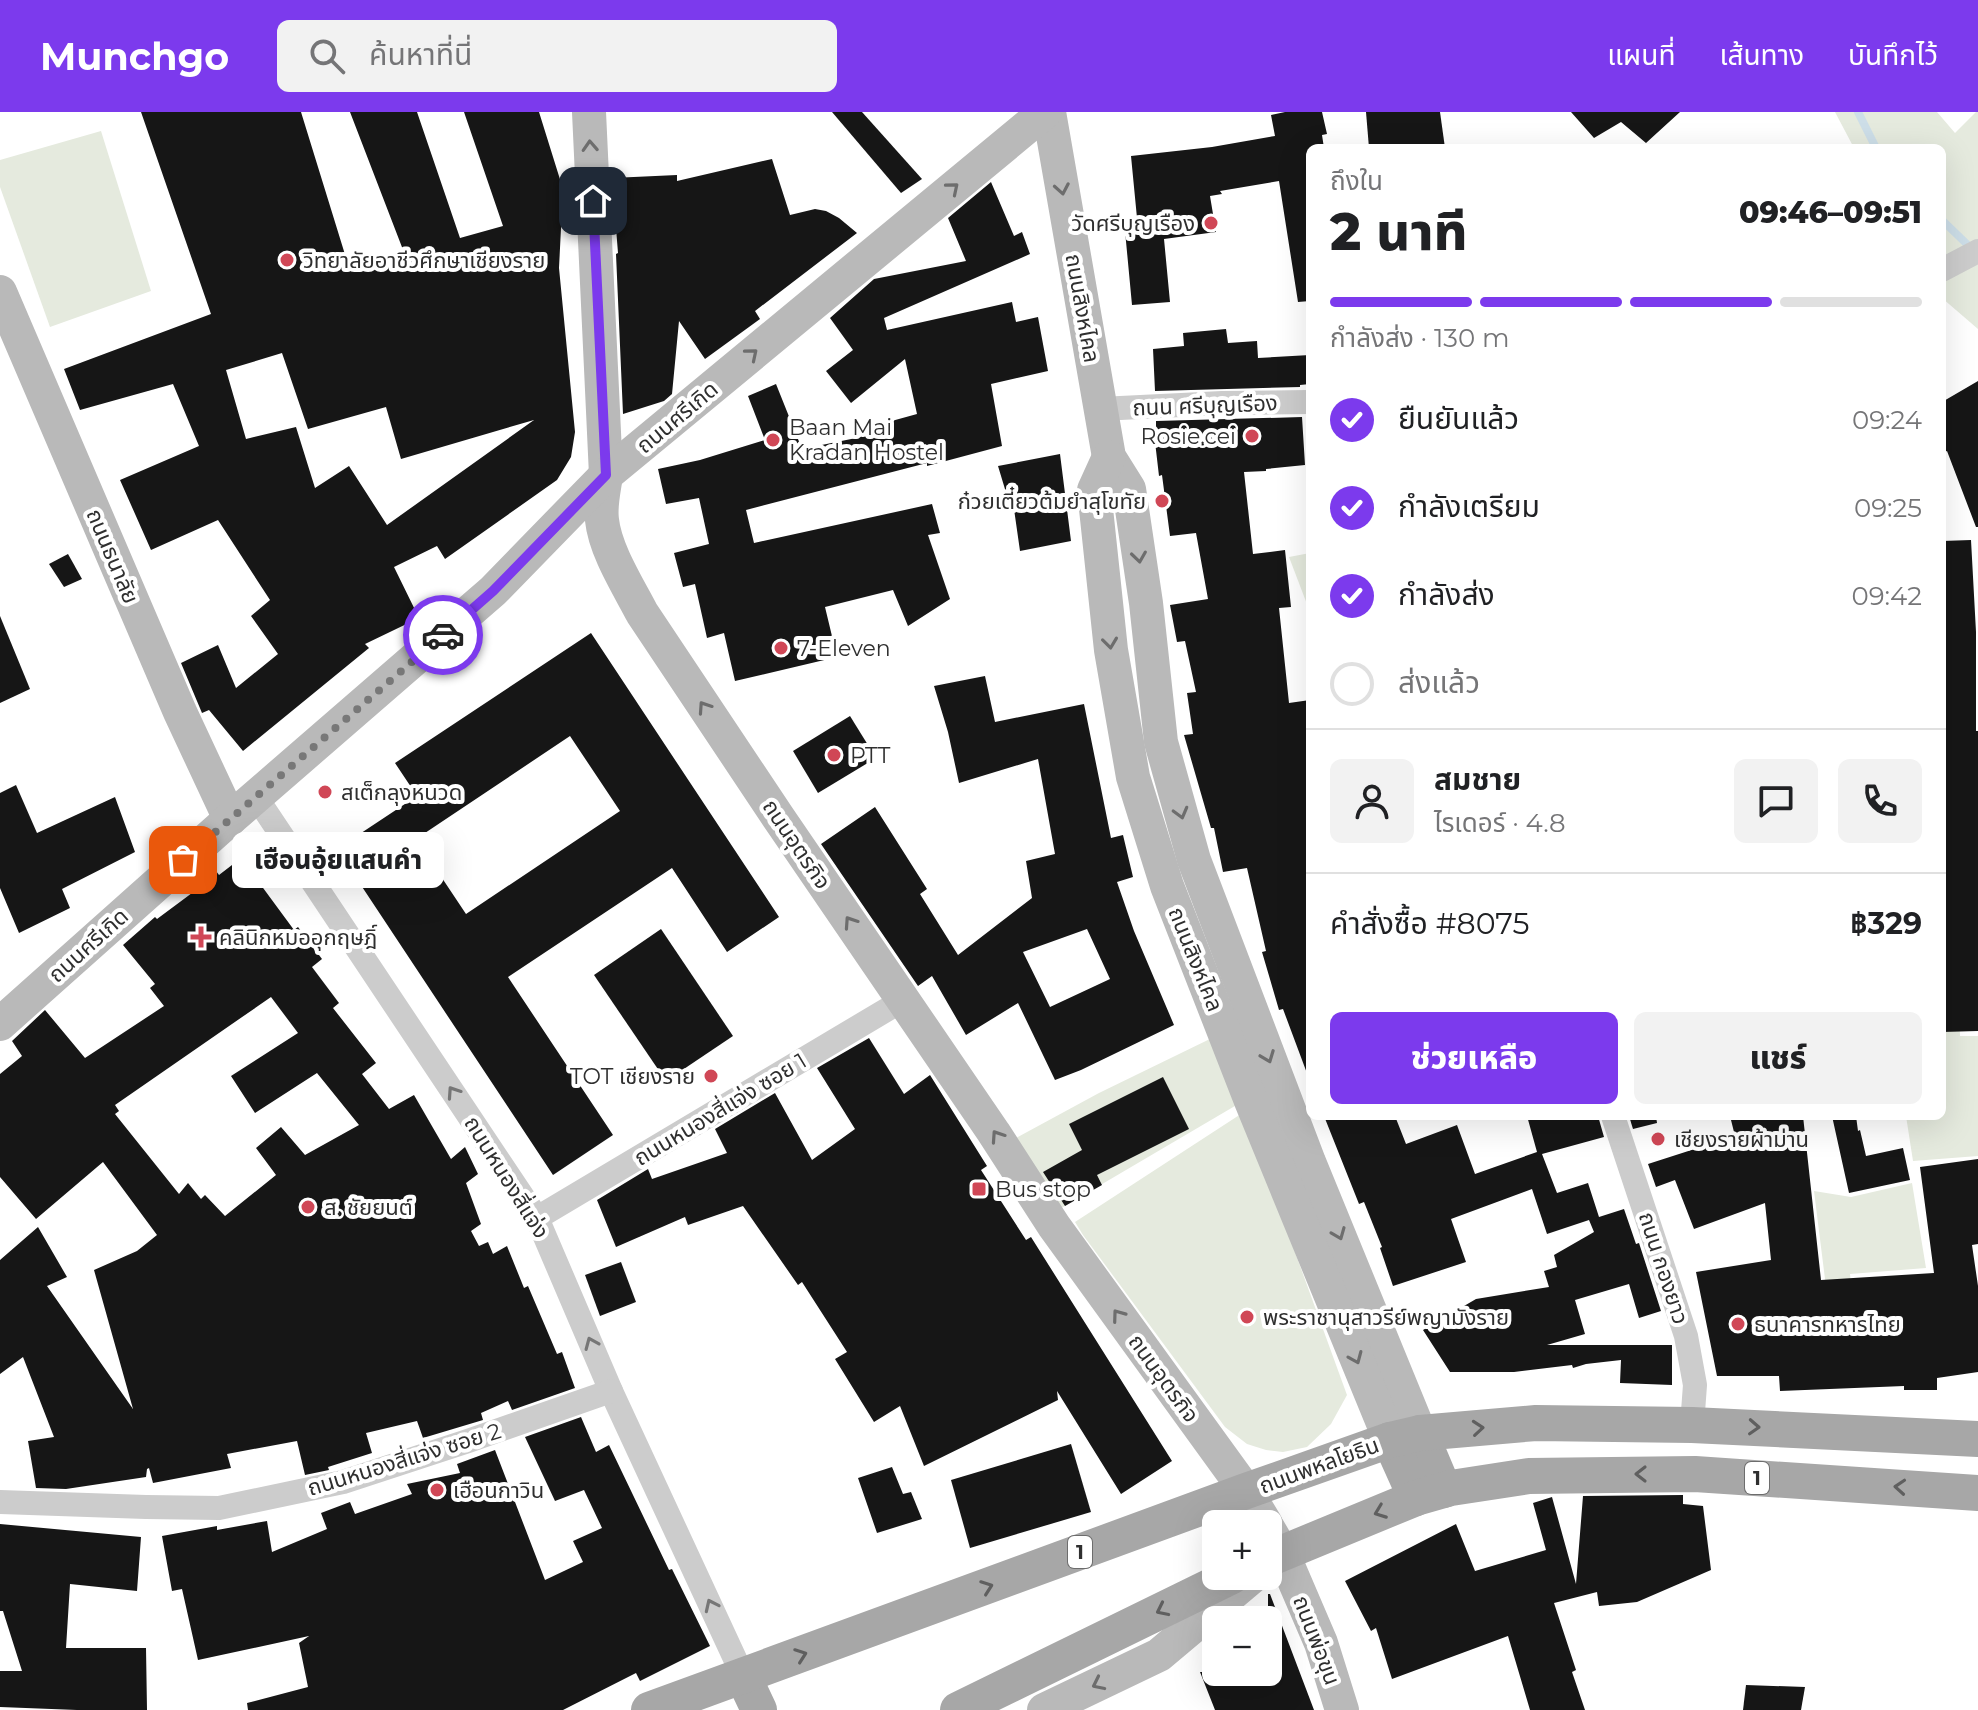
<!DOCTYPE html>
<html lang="th">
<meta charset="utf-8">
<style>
body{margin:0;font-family:Montserrat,"Noto Sans Thai",sans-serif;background:#f2f2f2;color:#202124;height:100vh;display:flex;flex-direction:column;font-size:30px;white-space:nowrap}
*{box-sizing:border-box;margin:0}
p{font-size:26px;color:#757577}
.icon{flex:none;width:44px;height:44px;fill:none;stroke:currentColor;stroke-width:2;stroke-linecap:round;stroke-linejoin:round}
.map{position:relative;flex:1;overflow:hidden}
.sheet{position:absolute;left:1306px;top:32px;width:640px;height:976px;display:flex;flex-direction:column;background:#fff;border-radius:12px;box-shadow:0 8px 32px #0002}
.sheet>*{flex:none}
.tools{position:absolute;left:1202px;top:1398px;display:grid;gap:16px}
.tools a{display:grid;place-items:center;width:80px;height:80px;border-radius:12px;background:#fff;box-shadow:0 8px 32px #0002;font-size:40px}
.pin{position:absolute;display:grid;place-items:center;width:68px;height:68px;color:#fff;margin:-34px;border-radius:16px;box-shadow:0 4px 12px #0006}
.courier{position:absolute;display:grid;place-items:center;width:80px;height:80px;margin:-40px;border:6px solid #7c3aed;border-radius:50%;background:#fff;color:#222;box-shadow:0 2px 10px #0007}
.bubble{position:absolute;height:56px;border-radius:12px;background:#fff;box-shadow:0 8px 32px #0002;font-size:26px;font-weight:800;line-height:56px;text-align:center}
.summary em{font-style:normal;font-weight:800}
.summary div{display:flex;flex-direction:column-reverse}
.summary{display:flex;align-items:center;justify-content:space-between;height:136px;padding:0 24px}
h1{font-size:52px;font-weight:800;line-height:60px}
.bar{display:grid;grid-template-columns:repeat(4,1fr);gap:12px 8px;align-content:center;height:96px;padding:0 24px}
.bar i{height:10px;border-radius:6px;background:#e0e0e0}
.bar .current{background:#7c3aed}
.bar p{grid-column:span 4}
.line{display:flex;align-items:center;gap:20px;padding:0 24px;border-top:2px solid #e0e0e0}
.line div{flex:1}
.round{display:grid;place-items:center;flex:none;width:84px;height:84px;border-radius:12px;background:#f2f2f2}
ol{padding:0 24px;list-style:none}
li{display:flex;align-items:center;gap:24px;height:88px}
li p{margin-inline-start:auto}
li .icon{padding:8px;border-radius:50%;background:#7c3aed;color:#fff;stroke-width:4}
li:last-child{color:#757577}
li i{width:44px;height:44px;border:4px solid #e0e0e0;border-radius:50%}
.action{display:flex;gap:16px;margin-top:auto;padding:16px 24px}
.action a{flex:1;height:92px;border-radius:12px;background:#7c3aed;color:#fff;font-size:32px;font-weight:800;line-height:92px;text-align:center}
.action a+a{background:#f2f2f2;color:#202124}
header{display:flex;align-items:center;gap:48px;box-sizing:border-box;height:112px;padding:0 40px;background:#7c3aed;color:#fff}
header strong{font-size:38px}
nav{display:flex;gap:44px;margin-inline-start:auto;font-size:28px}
.search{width:560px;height:72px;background:#f2f2f2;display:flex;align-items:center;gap:20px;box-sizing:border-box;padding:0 28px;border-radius:12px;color:#757577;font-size:30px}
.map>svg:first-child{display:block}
.green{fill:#e5eade}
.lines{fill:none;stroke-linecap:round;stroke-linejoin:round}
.stream{stroke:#cddee8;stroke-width:8}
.building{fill:#161616;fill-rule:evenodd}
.street{stroke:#ccc;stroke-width:24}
.secondary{stroke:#b9b9b9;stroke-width:34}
.primary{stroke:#a7a7a7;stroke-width:36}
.oneway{stroke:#6d6d6d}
.oneway2{stroke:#767676}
.oneway3{stroke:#5f5f5f}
.done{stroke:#787878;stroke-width:8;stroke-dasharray:0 14.4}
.route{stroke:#7c3aed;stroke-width:10}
.poi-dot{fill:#d04756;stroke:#fff;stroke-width:3}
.labels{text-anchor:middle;stroke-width:8;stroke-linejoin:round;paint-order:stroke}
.shield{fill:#fff;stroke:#6d6d6d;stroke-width:2}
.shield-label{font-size:20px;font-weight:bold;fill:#2f2f2f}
.poi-label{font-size:22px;fill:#2f2f2f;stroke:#fff;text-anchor:start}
.street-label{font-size:22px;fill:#2f2f2f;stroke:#fff}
</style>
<header>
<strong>Munchgo</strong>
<div class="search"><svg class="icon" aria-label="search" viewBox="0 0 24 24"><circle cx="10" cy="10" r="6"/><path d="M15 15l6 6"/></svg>ค้นหาที่นี่</div>
<nav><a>แผนที่</a><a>เส้นทาง</a><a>บันทึกไว้</a></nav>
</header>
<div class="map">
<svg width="1978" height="1598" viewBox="0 0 1978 1598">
<rect width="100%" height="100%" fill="#fff"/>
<!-- green -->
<g class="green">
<path d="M1835,0H1937L1955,21L1976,0H1978V217L1942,186V36H1854Z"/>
<path d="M101,19L151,179L50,215L0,75V48Z"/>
<path d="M1310,441V500L1289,445Z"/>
<path d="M1942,855H1958L1960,924H1978V1044L1913,1049L1906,1004H1942Z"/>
<path d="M1214,925L1240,991L1058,1098L1014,1027L1099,981Z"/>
<path d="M1244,1000L1347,1283L1331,1312L1307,1335L1283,1340L1266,1338L1247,1332L1225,1315L1083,1123L1075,1110Z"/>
<path d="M1912,1071L1926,1156L1850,1162L1854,1198L1829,1199L1814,1079L1851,1085Z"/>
</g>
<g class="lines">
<!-- stream -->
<g class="stream">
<path d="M1858,0L1876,36"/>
<path d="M1942,108L1973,138"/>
</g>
</g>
<!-- building -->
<g class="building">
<path d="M141,0H301L347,149L352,147L355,157L405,143L350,0H417L460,126L503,114L464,0H539L563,77L559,156L575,320L571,345L557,368L445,447L437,434L394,455L419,506L365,532L369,536L243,639L209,598L202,601L181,551L218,533L236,576L278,542L251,504L270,488L218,408L151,438L120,368L199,334L173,272L80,298L64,257L211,202ZM282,241L308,317L386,295L401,347L534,308L387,413L349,354L315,376L296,315L246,327L226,258Z"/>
<path d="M832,0H862L922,67L901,81Z"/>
<path d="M1285,0H1322L1327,22L1322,23L1324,36H1310V189L1298,190L1279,69L1220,79L1222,82L1210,84L1216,120L1164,127L1170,190L1132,193L1124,108L1137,106L1131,44L1212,35L1275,24L1271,3Z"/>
<path d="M1366,0H1440L1445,36H1369Z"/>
<path d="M1571,0H1680L1646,31L1621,10L1594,26Z"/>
<path d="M772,47L790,103L815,97L826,99L839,106L857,121L755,199L760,207L705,247L679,209L672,282L664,289L623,302L616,142L618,141L612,66L677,63V69Z"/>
<path d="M991,70L1014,124L1022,120L1030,142L884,206L887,218L1012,190L1016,210L1038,205L1048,259L991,272L1002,334L927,354V351L746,398L754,431L932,392L940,421L928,423L950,487L908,514L893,478L825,495L837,545L735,569L724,521L707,526L695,472L683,475L674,441L709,432L699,386L666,392L658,357L700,348L765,328L748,284L776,272L802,337L861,325L859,318L917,302L905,247L851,291L826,259L853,238L830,206L874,167L966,149L948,106Z"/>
<path d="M1226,217L1228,231L1257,229L1258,246L1310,243V272L1300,273V275L1155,279L1153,237L1184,234L1183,221Z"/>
<path d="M1978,269V415H1976L1947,339L1942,341V290Z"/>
<path d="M1302,305L1305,353L1266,357V359L1244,360L1253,442L1285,438L1291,495L1279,496L1289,591L1310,588V964H1308L1283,897L1279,898L1262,840L1266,839L1247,756L1223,760L1214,716H1211L1184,623L1193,622L1187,581L1196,580L1185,529L1177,530L1170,493L1208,487L1196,421L1170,424L1162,363L1159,364L1154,321H1156V309Z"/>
<path d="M1060,342L1071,429L1020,439L1014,397H1011L998,354Z"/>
<path d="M1971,428L1976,520V619H1978V919L1942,920V429Z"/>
<path d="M68,442L82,467L64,475L49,452Z"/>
<path d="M0,504L30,577L0,591Z"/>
<path d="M591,521L779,805L727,840L672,756L508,865L613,1023L553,1063L337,737L417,684L395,651ZM570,624L620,699L466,802L416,727Z"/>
<path d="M985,564L995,610L1084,592L1111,726L1123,723L1133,765L1117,770L1134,819L1174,913L1081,958L1055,968L1018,891L966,923L932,864L918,874L821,732L875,695L927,777L920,782L958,843L1032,786L1026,749L1055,742L1038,647L959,671L948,620L934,574ZM1087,817L1110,867L1050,895L1023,840Z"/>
<path d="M850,604L876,646L818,681L793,639Z"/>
<path d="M16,673L37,721L115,685L135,740L62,777L70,796L19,821L0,776V681Z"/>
<path d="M245,743L260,762L255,765L294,818L298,815L322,847L312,855L339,891L333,896L376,951L362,962L389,997L414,983L451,1047L465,1035L478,1062L466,1071L481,1112L471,1119L479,1134L488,1130L493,1142L507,1134L524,1176L528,1174L557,1242L562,1240L575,1276L512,1298L508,1289L481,1301L483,1308L423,1326L417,1309L366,1321L372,1341L328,1355L329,1358L305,1363L297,1329L227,1342L231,1356L153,1371L149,1356L147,1357L146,1365L66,1377L36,1376L28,1329L54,1325L23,1245L0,1262V1148L38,1115L67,1165L47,1174L133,1297L94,1158L137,1139L157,1123L103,1050L36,1107L0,1065V962L22,944L12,929L45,898L85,946L164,894L150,876L155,872L123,833L155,805L157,807L192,781L216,759L219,763ZM271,885L298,921L231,964L255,1001L317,961L359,1013L305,1043L281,1015L256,1036L276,1063L225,1104L205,1083L201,1087L188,1071L179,1082L115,1002L119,999L115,993Z"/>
<path d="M661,817L733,924L666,969L594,863Z"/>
<path d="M869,926L904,982L930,963L987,1054L981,1058L1026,1128L1031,1125L1172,1349L1121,1382L1057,1279L1058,1288L924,1354L900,1294L874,1310L835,1247L847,1240L802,1170L798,1173L743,1094L688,1113L685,1105L616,1135L597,1088L648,1057L652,1067L727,1041L715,1017L775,981L812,1048L855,1017L817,956Z"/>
<path d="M1163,965L1189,1017L1097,1063L1102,1073L1065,1094L1043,1060L1082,1038L1069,1012Z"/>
<path d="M1324,1004H1395L1406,1032L1457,1013L1475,1062L1537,1040L1527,1004H1598L1604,1025L1542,1042L1557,1081L1588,1071L1599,1105L1624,1097L1636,1132L1639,1131L1661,1199L1639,1206L1629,1172L1575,1188L1585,1222L1547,1233H1672V1273L1620,1271L1621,1248L1586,1252L1573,1256L1572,1253L1514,1260H1450L1423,1218L1476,1187L1549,1175L1544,1159L1557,1155L1554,1143L1594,1120L1589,1108L1547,1122L1532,1077L1451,1107L1466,1150L1393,1174L1380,1136L1382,1135L1364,1090L1359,1092Z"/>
<path d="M1629,1004H1656L1657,1011L1633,1017Z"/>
<path d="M1730,1004H1803L1821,1168L1934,1161L1920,1055L1978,1047V1132L1972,1133L1978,1174V1260L1937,1266V1278H1904V1274L1780,1279L1779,1264H1717L1696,1160L1771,1148L1765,1091L1694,1117L1675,1068L1656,1075L1648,1052L1735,1024Z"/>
<path d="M1832,1004H1856L1858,1019L1860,1018L1866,1044L1903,1036L1910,1068L1849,1081Z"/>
<path d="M621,1150L636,1190L600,1204L585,1163Z"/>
<path d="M581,1305L596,1340L609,1333L669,1458L672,1457L710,1534L640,1569L636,1561L563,1598H248L247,1591L308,1575L299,1531L309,1524L198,1548L182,1477L172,1479L162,1424L217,1414V1418L267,1409L272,1440L327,1417L321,1401L350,1390L355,1402L412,1382L407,1372L460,1361L457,1352L495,1338L545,1468L583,1450L573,1429L602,1416L584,1378L555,1389L525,1325Z"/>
<path d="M1071,1332L1091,1400L970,1436L951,1368Z"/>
<path d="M892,1355L903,1382L911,1380L922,1407L877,1421L858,1366Z"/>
<path d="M1683,1383V1392L1703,1394L1711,1458L1637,1490L1599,1494L1597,1480L1554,1491L1576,1558L1572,1560L1585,1598H1530L1508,1524L1392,1567L1376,1516L1371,1519L1345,1469L1456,1412L1475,1459L1546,1438L1533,1391L1552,1385L1576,1472L1583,1384Z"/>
<path d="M0,1412L141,1425L137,1479L70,1472L66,1536H146L147,1598H77L0,1595V1559H22L3,1499H0Z"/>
<path d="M1268,1482H1270L1314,1598H1215L1200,1560H1268Z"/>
<path d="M1746,1573L1805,1575L1801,1598H1743Z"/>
</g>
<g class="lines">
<!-- street -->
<g class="street">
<path d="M1942,158L1978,139"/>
<path d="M1100,297L1222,291L1310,290"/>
<path d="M256,685L537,1106L611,1279L743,1564"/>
<path d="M1613,1004L1686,1224L1695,1273L1692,1313"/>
<path d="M537,1106L903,888"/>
<path d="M0,1390L146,1395L219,1396L343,1370L468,1329L611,1279"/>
</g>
<!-- secondary -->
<g class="secondary">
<path d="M589,0L606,363C604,378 600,393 602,408C605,438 628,474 642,501L778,705L994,1021L1054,1114L1246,1379L1266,1412"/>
<path d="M1049,0L1109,345L1129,377L1146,491L1161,630L1194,748L1309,1050L1420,1321"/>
<path d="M0,180L180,600L230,707"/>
<path d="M1109,345L1094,378L1111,538L1133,665L1167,774L1251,989L1390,1328"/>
<path d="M0,912L230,707L493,479L606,363L1045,0"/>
<path d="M1268,1416L1282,1440L1321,1531L1342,1598"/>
<path d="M1044,1598L1159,1543L1253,1464"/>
</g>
<!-- primary -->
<g class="primary">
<path d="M1420,1321L1444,1378"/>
<path d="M1390,1328L1416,1386"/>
<path d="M1268,1447L1416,1386L1451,1376L1529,1364L1695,1362L1978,1381"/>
<path d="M743,1564L759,1598"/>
<path d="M649,1598L1246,1379L1390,1328L1420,1321L1536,1311L1692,1313L1978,1327"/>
<path d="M958,1598L1232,1464"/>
</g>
</g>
<!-- one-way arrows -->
<defs><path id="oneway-chevron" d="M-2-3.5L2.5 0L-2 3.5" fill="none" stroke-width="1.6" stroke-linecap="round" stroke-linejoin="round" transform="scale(2)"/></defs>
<g class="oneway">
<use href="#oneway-chevron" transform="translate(590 34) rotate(-93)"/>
<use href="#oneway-chevron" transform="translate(953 76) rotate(-40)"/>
<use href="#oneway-chevron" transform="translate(1062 77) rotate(80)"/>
<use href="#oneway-chevron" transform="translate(752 242) rotate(-40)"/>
<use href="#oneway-chevron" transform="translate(1139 445) rotate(82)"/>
<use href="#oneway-chevron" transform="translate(1110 531) rotate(83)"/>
<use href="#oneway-chevron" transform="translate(704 595) rotate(-124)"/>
<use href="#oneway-chevron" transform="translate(1181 701) rotate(75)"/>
<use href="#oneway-chevron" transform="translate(850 810) rotate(-124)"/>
<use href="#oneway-chevron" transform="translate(1268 945) rotate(69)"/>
<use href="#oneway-chevron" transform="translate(997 1024) rotate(-124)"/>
<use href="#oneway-chevron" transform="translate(1339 1122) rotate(68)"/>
<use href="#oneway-chevron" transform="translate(1118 1203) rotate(-126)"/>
<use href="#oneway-chevron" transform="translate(1356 1246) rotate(67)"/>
<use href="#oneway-chevron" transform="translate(1098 1572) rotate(154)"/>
</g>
<g class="oneway2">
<use href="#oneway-chevron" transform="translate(453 980) rotate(-124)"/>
<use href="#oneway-chevron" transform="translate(591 1231) rotate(-113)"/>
<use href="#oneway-chevron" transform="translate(711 1493) rotate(-115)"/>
</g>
<g class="oneway3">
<use href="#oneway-chevron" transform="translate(1754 1315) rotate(3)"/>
<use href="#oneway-chevron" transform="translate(1478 1316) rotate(-5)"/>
<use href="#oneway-chevron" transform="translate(1641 1362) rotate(-180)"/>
<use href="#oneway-chevron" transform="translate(1900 1375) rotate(-176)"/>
<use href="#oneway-chevron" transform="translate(1380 1400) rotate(159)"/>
<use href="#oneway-chevron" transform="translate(987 1475) rotate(-20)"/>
<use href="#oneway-chevron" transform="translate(1162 1498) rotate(154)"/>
<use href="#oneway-chevron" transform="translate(801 1543) rotate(-20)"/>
</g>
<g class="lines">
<!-- done -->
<path class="done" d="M183,748L443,523"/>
<!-- route -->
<path class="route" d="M443,523L493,479L606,363L593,89"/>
</g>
<!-- markers -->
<g class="poi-dot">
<circle cx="1211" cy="111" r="8"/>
<circle cx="287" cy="148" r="8"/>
<circle cx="1252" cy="324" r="8"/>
<circle cx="773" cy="328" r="8"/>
<circle cx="1162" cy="389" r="8"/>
<circle cx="781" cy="536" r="8"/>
<circle cx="834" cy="643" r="8"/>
<circle cx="325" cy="680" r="8"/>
<path d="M197 813h8v8h8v8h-8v8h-8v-8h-8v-8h8z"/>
<circle cx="711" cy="964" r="8"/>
<circle cx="1658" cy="1027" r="8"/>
<rect x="971" y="1069" width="16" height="16" rx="4"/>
<circle cx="308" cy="1095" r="8"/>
<circle cx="1247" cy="1205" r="8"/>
<circle cx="1738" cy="1212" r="8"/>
<circle cx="437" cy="1378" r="8"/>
</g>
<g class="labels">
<!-- shield labels -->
<g class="shield">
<rect x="1745" y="1350" width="24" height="32" rx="6"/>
<rect x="1068" y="1424" width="24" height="32" rx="6"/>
</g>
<g class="shield-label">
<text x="1757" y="1373">1</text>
<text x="1080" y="1447">1</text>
</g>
<!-- poi labels -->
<g class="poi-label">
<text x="1195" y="119" text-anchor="end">วัดศรีบุญเรือง</text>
<text x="303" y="156">วิทยาลัยอาชีวศึกษาเชียงราย</text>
<text x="789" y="323">Baan Mai<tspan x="789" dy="25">Kradan Hostel</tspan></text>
<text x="1236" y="332" text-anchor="end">Rosie.cei</text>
<text x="1146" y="397" text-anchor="end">ก๋วยเตี๋ยวต้มยำสุโขทัย</text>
<text x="797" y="544">7-Eleven</text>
<text x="850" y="651">PTT</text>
<text x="341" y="688">สเต็กลุงหนวด</text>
<text x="219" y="833">คลินิกหมออุกฤษฎิ์</text>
<text x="695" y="972" text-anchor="end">TOT เชียงราย</text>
<text x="1674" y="1035">เชียงรายผ้าม่าน</text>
<text x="995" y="1085">Bus stop</text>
<text x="324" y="1103">ส. ชัยยนต์</text>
<text x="1263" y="1213">พระราชานุสาวรีย์พญามังราย</text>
<text x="1754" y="1220">ธนาคารทหารไทย</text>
<text x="453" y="1386">เฮือนกาวิน</text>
</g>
<!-- street labels -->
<g class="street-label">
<text transform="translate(1083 196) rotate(80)" y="8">ถนนสิงหไคล</text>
<text transform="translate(1205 293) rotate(-2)" y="8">ถนน ศรีบุญเรือง</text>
<text transform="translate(677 305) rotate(-40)" y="8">ถนนศรีเกิด</text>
<text transform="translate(113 444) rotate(67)" y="8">ถนนธนาลัย</text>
<text transform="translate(797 732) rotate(56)" y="8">ถนนอุตรกิจ</text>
<text transform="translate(88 833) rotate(-42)" y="8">ถนนศรีเกิด</text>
<text transform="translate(1196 847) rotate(68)" y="8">ถนนสิงหไคล</text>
<text transform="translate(720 997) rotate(-31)" y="8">ถนนหนองสี่แจ่ง ซอย 1</text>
<text transform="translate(507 1065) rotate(58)" y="8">ถนนหนองสี่แจ่ง</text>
<text transform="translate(1664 1156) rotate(72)" y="8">ถนน กองยาว</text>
<text transform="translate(1164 1266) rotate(54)" y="8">ถนนอุตรกิจ</text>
<text transform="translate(404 1347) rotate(-17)" y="8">ถนนหนองสี่แจ่ง ซอย 2</text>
<text transform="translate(1319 1353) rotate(-20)" y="8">ถนนพหลโยธิน</text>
<text transform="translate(1317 1528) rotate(69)" y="8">ถนนพ่อขุน</text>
</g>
</g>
</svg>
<div class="tools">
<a>+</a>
<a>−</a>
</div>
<div class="pin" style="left:183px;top:748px;background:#ea580c"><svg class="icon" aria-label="bag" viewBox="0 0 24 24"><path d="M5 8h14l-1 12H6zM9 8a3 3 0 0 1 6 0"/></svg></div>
<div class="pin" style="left:593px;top:89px;background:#1f2937"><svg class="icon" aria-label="home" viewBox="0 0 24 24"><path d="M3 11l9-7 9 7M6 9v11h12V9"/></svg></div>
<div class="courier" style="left:443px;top:523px"><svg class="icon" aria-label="car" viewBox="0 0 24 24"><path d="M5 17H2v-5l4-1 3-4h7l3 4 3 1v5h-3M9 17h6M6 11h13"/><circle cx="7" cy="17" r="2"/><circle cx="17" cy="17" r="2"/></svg></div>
<div class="bubble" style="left:232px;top:720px;width:212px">เฮือนอุ้ยแสนคำ</div>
<section class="sheet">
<div class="summary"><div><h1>2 นาที</h1><p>ถึงใน</p></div><em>09:46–09:51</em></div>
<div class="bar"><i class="current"></i><i class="current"></i><i class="current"></i><i></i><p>กำลังส่ง · 130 m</p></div>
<ol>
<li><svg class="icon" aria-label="check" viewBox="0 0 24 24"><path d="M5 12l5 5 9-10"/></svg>ยืนยันแล้ว<p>09:24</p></li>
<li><svg class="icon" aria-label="check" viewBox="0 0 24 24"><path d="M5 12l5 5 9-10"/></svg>กำลังเตรียม<p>09:25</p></li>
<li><svg class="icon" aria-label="check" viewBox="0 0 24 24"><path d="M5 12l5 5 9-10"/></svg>กำลังส่ง<p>09:42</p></li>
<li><i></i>ส่งแล้ว</li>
</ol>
<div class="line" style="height:144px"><a class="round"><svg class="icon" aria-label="person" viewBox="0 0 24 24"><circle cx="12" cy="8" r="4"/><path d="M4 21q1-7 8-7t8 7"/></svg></a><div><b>สมชาย</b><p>ไรเดอร์ · 4.8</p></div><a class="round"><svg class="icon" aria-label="chat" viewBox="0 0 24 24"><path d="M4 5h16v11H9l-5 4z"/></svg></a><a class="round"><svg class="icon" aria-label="phone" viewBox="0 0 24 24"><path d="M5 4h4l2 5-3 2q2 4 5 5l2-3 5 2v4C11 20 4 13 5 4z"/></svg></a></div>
<div class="line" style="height:104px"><div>คำสั่งซื้อ #8075</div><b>฿329</b></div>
<div class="action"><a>ช่วยเหลือ</a><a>แชร์</a></div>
</section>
</div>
